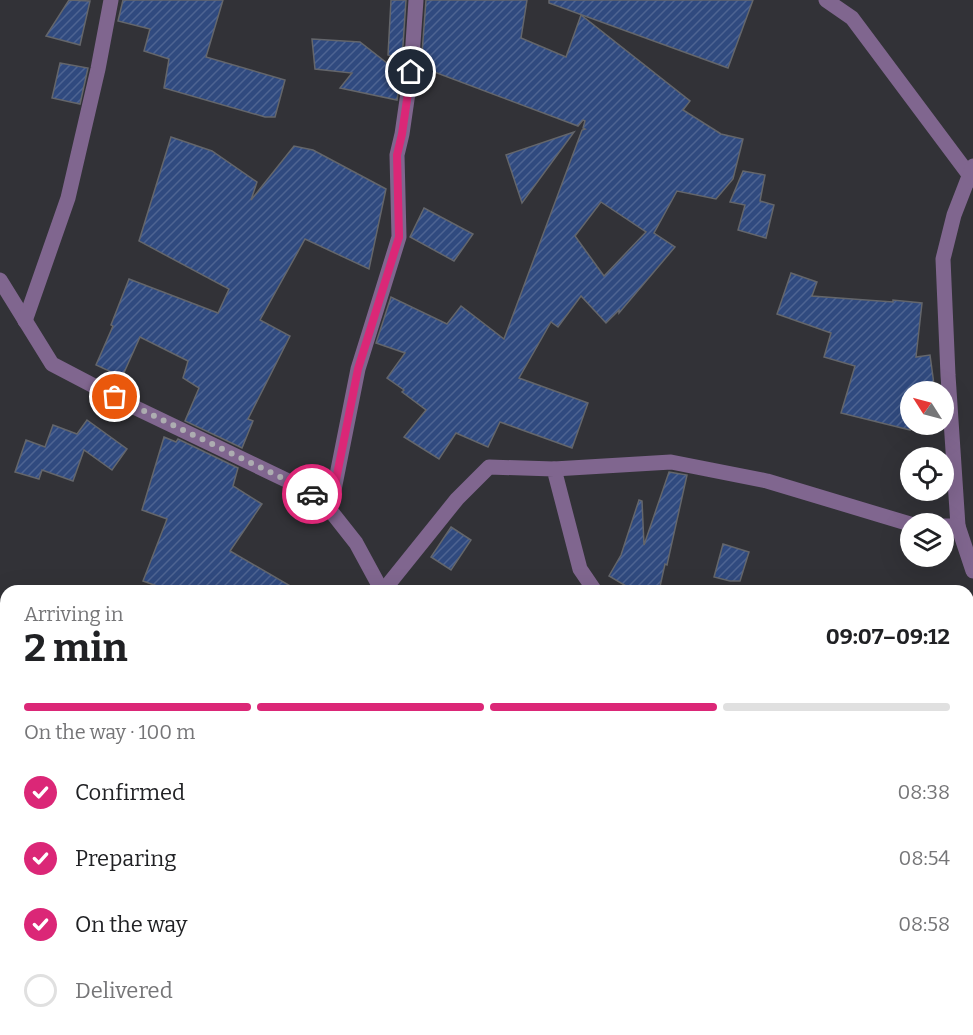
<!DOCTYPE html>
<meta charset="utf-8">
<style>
body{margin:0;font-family:Bitter,serif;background:#f6f6f6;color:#202124;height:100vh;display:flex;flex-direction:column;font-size:22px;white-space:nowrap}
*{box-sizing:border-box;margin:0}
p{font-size:20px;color:#757577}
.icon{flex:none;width:33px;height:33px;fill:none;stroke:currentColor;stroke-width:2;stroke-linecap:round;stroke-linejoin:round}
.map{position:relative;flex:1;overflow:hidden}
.sheet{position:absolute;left:0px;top:585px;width:974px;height:450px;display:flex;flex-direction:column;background:#fff;border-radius:18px 18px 0 0;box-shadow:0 6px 24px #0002}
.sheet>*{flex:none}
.needle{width:39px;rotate:306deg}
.controls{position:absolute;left:900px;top:381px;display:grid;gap:12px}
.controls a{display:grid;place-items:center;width:54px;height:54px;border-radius:50%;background:#fff;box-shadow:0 6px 24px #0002;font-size:30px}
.pin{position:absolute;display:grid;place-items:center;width:51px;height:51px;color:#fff;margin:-26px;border:3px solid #fff;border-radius:50%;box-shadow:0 2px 6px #0007}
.courier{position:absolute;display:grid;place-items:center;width:60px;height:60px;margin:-30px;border:4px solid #db2777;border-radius:50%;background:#fff;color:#222;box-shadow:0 2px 8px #0007}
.headline em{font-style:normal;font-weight:700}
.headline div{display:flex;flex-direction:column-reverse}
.headline{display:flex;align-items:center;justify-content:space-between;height:102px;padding:0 24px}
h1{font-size:39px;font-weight:700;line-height:45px}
.bar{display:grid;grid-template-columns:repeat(4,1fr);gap:9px 6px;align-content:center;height:72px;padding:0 24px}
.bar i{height:8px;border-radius:4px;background:#e0e0e0}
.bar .active{background:#db2777}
.bar p{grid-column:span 4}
ol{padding:0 24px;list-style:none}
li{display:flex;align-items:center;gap:18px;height:66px}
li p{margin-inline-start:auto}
li .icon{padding:6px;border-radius:50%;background:#db2777;color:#fff;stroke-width:4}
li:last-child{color:#757577}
li i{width:33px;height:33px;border:3px solid #e0e0e0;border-radius:50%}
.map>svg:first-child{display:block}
.building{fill:url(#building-hatch);stroke:#64666b;stroke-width:1.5;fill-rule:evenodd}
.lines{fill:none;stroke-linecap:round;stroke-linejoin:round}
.street{stroke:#80668f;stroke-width:15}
.done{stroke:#adadb1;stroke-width:6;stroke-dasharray:0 10.8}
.route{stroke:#db2777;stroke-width:8}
</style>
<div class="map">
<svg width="973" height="1035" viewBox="0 0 973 1035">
<defs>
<pattern id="building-hatch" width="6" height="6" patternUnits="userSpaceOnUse" patternTransform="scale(1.5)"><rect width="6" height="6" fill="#304a7f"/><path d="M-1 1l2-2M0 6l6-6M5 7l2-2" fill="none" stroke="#4e6492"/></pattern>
</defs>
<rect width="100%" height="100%" fill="#323237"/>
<!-- building -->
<g class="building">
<path d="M69,0L90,1L80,45L46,36Z"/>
<path d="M123,0H223L206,57L285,80L275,117H265L164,88L169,59L144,51L150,29L118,21Z"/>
<path d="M391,0H406L402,60L388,55Z"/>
<path d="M426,0H527L521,38L566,57L581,15L690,101L683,110L721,134L743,139L733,179L716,199L677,191L654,233L675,247L619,313V310L606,323L581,296L558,327L551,322L519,378L588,403L572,448L500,422L488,447L456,433L439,459L404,437L426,410L402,392L404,390L387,378L405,353L376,343L391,297L447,324L461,306L504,339L582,130L585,129L583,128L585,121L583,120L578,126L421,67ZM601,202L646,232L604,276L575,236Z"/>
<path d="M549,0H753L728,68L549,3Z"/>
<path d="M312,39L360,42L401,74L397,100L340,88L352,73L315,69Z"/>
<path d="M60,63L88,68L80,104L52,98Z"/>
<path d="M574,132L522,203L506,155Z"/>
<path d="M171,137L212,151L257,182L251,200L294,146L313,150L386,189L369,269L305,239L260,320L290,336L248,419L253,421L242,448L185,421L199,388L183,378L188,361L140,337L122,377L96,365L113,326L111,325L129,279L218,313L229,289L139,241Z"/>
<path d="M743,171L765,175L760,201L774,205L766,238L738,230L745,205L730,202Z"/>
<path d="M424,208L473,234L454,261L410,237Z"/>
<path d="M791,273L817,282L812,296L893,302V300L922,303L916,357L930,355L935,392H910V430L841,413L855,366L824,357L831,333L777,314Z"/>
<path d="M87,420L127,449L112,470L84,450L73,481L42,470L39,479L15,472L26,440L45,447L53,425L77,434Z"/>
<path d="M164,437L176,442L178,439L238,468L233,486L262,504L230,551L299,591H171L143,581L167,519L142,510Z"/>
<path d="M669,472L687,475L667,565L665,564L659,591H649L626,586L609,576L621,555L639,500L642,501L644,545Z"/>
<path d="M451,527L471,540L451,570L431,557Z"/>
<path d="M723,544L749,552L740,581H730L714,577Z"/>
</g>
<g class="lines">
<!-- street -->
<g class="street">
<path d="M826,0L852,18L973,180"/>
<path d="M0,280L52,364L136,408L307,490L330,510L356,543L382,591"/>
<path d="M25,321L68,198L98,69L111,0"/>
<path d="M554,469L671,462L767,481L910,524"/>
<path d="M330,510L358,369L399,237L397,155L402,134L411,72L416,0"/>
<path d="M944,526H958L948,375L943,259L954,215L973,166"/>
<path d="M958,526L973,571"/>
<path d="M383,591L457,499L489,467L554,469L580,569L595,591"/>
<path d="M491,1029L492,1035"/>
</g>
</g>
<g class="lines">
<!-- done -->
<path class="done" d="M115,397L307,490L312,494"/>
<!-- route -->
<path class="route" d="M312,494L330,510L358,369L399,237L397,155L402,134L411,72"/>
</g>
</svg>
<div class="controls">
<a><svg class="needle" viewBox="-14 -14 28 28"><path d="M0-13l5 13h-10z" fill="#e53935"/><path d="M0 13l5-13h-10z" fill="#757577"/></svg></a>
<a><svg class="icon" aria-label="locate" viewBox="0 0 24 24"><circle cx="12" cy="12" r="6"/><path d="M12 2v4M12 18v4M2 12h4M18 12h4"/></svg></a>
<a><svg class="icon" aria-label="layers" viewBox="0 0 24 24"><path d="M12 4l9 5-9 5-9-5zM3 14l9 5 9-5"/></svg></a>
</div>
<div class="pin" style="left:115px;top:397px;background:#ea580c"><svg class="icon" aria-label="bag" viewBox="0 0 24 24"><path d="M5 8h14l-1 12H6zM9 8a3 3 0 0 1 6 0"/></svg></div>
<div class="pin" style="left:411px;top:72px;background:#1f2937"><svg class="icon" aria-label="home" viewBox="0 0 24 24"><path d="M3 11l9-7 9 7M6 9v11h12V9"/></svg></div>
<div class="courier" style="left:312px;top:494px"><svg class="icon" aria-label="car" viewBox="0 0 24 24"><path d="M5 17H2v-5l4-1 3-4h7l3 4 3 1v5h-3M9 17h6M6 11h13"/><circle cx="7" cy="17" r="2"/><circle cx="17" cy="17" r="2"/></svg></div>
<section class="sheet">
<div class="headline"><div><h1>2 min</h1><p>Arriving in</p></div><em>09:07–09:12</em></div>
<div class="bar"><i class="active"></i><i class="active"></i><i class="active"></i><i></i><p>On the way · 100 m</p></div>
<ol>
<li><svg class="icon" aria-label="check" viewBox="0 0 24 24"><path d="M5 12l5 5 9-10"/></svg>Confirmed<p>08:38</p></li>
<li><svg class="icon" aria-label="check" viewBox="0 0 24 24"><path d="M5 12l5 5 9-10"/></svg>Preparing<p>08:54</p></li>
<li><svg class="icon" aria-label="check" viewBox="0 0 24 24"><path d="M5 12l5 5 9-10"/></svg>On the way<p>08:58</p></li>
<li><i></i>Delivered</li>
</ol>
</section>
</div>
